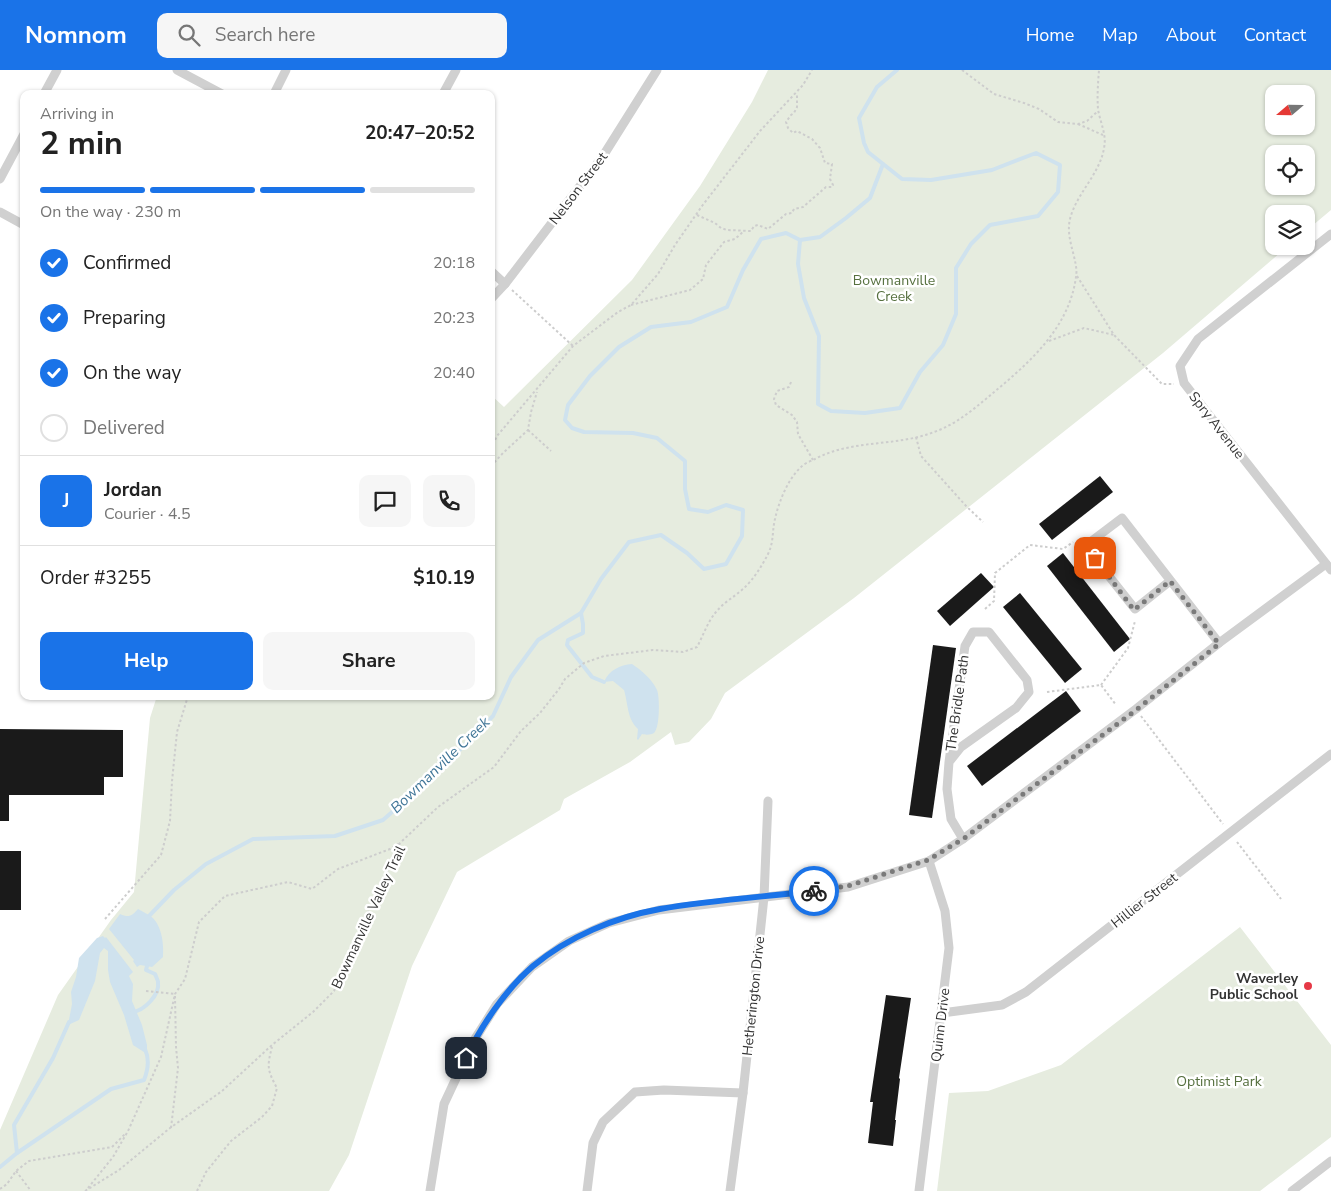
<!DOCTYPE html>
<meta charset="utf-8">
<style>
body{margin:0;font-family:"Nunito Sans",sans-serif;background:#f6f6f6;color:#222;height:100vh;display:flex;flex-direction:column;font-size:19px;white-space:nowrap}
*{box-sizing:border-box;margin:0}
p{font-size:16px;color:#767676}
.icon{flex:none;width:28px;height:28px;fill:none;stroke:currentColor;stroke-width:2;stroke-linecap:round;stroke-linejoin:round}
.map{position:relative;flex:1;overflow:hidden}
.panel{position:absolute;left:20px;top:20px;width:475px;height:610px;display:flex;flex-direction:column;background:#fff;border-radius:10px;box-shadow:0 1px 4px #0004}
.panel>*{flex:none}
.needle{width:32px;rotate:250deg}
.tools{position:absolute;left:1265px;top:15px;display:grid;gap:10px}
.tools a{display:grid;place-items:center;width:50px;height:50px;border-radius:10px;background:#fff;box-shadow:0 1px 4px #0004;font-size:25px}
.pin{position:absolute;display:grid;place-items:center;width:42px;height:42px;color:#fff;margin:-21px;border-radius:10px;box-shadow:0 2px 8px #0006}
.courier{position:absolute;display:grid;place-items:center;width:50px;height:50px;margin:-25px;border:4px solid #1a73e8;border-radius:50%;background:#fff;color:#222;box-shadow:0 1px 6px #0007}
.summary em{font-style:normal;font-weight:700}
.summary div{display:flex;flex-direction:column-reverse}
.summary{display:flex;align-items:center;justify-content:space-between;height:85px;padding:0 20px}
h1{font-size:32px;font-weight:700;line-height:38px}
.bar{display:grid;grid-template-columns:repeat(4,1fr);gap:8px 5px;align-content:center;height:60px;padding:0 20px}
.bar i{height:6px;border-radius:4px;background:#e0e0e0}
.bar .selected{background:#1a73e8}
.bar p{grid-column:span 4}
.line{display:flex;align-items:center;gap:12px;padding:0 20px;border-top:1px solid #e0e0e0}
.line div{flex:1}
.round{display:grid;place-items:center;flex:none;width:52px;height:52px;border-radius:10px;background:#f6f6f6}
ol{padding:0 20px;list-style:none}
li{display:flex;align-items:center;gap:15px;height:55px}
li p{margin-inline-start:auto}
li .icon{padding:5px;border-radius:50%;background:#1a73e8;color:#fff;stroke-width:4}
li:last-child{color:#767676}
li i{width:28px;height:28px;border:2px solid #e0e0e0;border-radius:50%}
.button{display:flex;gap:10px;margin-top:auto;padding:10px 20px}
.button a{flex:1;height:58px;border-radius:10px;background:#1a73e8;color:#fff;font-size:20px;font-weight:700;line-height:58px;text-align:center}
.button a+a{background:#f6f6f6;color:#222}
header{display:flex;align-items:center;gap:30px;box-sizing:border-box;height:70px;padding:0 25px;background:#1a73e8;color:#fff}
header strong{font-size:24px}
nav{display:flex;gap:28px;margin-inline-start:auto;font-size:18px}
.search{width:350px;height:45px;background:#f6f6f6;display:flex;align-items:center;gap:12px;box-sizing:border-box;padding:0 18px;border-radius:10px;color:#767676;font-size:19px}
.map>svg:first-child{display:block}
.green{fill:#e6ecdf;fill-rule:evenodd}
.water{fill:#cfe2ee}
.lines{fill:none;stroke-linecap:round;stroke-linejoin:round}
.stream{stroke:#cfe2ee;stroke-width:4}
.building{fill:#1a1a1a}
.path{stroke:#cdcdcd;stroke-width:2;stroke-dasharray:2.5 2.5;stroke-linecap:butt}
.street{stroke:#d0d0d0;stroke-width:9}
.done{stroke:#7a7a7a;stroke-width:5;stroke-dasharray:0 9}
.route{stroke:#1a73e8;stroke-width:6}
.poi-dot{fill:#e63946;stroke:#fff;stroke-width:2}
.labels{text-anchor:middle;stroke-width:5;stroke-linejoin:round;paint-order:stroke}
.street-label{font-size:14px;fill:#333;stroke:#fff}
.park-label{font-size:14px;fill:#56703f;stroke:#fff}
.poi-label{font-size:14px;font-weight:bold;fill:#333;stroke:#fff;text-anchor:end}
.water-label{font-size:15px;font-style:italic;fill:#3f7597;stroke:#fff}
</style>
<header>
<strong>Nomnom</strong>
<div class="search"><svg class="icon" aria-label="search" viewBox="0 0 24 24"><circle cx="10" cy="10" r="6"/><path d="M15 15l6 6"/></svg>Search here</div>
<nav><a>Home</a><a>Map</a><a>About</a><a>Contact</a></nav>
</header>
<div class="map">
<svg width="1331" height="1121" viewBox="0 0 1331 1121">
<rect width="100%" height="100%" fill="#fff"/>
<!-- green -->
<g class="green">
<path d="M768,0H1331V140L1306,161V144H1274V176H1288L1163,283L854,528L725,623L711,649L689,672L675,675L671,662L630,692L564,729L560,740L457,802L412,896L349,1085L329,1121H0V1060L58,925L111,850L134,822L150,648L157,626H491V325L504,337L632,210L700,116L752,32ZM1274,24H1306V56H1274ZM1274,84H1306V116H1274Z"/>
<path d="M1240,857L1331,975V1067L1260,1121H937L949,1023L988,1021L1061,995Z"/>
</g>
<!-- water -->
<g class="water">
<path d="M632,594C641,600 652,609 657,620C660,627 660,658 654,663C651,665 645,665 642,664L638,670L637,669L638,659C627,649 628,633 624,620L613,611L604,612C609,600 620,595 632,594Z"/>
<path d="M138,839C142,841 145,843 149,845C162,853 164,874 163,887L152,897L140,895L137,897L133,891L134,890L109,859L120,844C129,848 132,846 138,839Z"/>
<path d="M103,866L105,868L106,867L133,902L129,906L133,914L132,931L142,955L147,975V984L133,975L124,945L110,912L108,900V881L104,878L100,883L95,911L79,950L68,955L72,934L71,922L76,907L79,888L97,868Z"/>
</g>
<g class="lines">
<!-- stream -->
<g class="stream">
<path d="M800,170L820,167L846,148L870,128L883,94"/>
<path d="M581,543L583,554V563L568,570L567,575L592,607L604,612"/>
<path d="M150,845L174,820L206,794L253,769L335,766L383,750L440,700L493,646L511,607L538,570L581,543L601,509L629,472L661,465L687,483L704,499L726,494L742,466L743,440L726,435L708,442L689,439L685,419V391L657,368L633,363L584,362L572,358L565,350L568,335L590,306L619,277L651,257L691,252L727,237L743,200L761,169L786,163L800,170L798,194L804,228L819,266L818,334L831,341L865,343L900,338L920,302L943,275L956,244V198L971,174L990,155L1038,146L1058,122L1060,95L1036,83L992,100L931,110L902,109L868,82L864,73L859,48L877,17L897,0"/>
<path d="M132,942C144,941 160,925 158,912C158,910 156,907 155,904L146,900L147,896"/>
<path d="M17,1083L14,1055L53,988L69,952"/>
<path d="M0,1097L17,1083L111,1019L144,1010C148,1000 150,990 145,979"/>
</g>
</g>
<!-- building -->
<g class="building">
<path d="M1100,406L1113,422L1052,470L1039,454Z"/>
<path d="M1063,483L1130,569L1114,582L1047,496Z"/>
<path d="M981,503L994,517L950,556L937,541Z"/>
<path d="M1020,523L1082,599L1065,613L1003,537Z"/>
<path d="M933,575L956,578L932,748L909,745Z"/>
<path d="M1066,621L1081,641L982,716L967,696Z"/>
<path d="M0,659L123,660V707H104V725H9V751H0Z"/>
<rect x="0" y="781" width="21" height="59"/>
<path d="M886,925L911,928L899,1008L900,1009L895,1050H896L893,1076L868,1073L873,1032H870Z"/>
</g>
<g class="lines">
<!-- path -->
<g class="path">
<path d="M962,0L994,24L1024,33L1039,39L1058,52L1078,54L1087,51L1098,41"/>
<path d="M1078,54L1103,65"/>
<path d="M697,145L715,153L721,158L727,160L751,161L754,156L758,155L768,159L786,144L792,143L794,139L803,137L826,117H832L833,115L830,109L832,94L825,93L820,78L812,69L797,61L793,63L788,58L786,52L791,45L794,43L797,37V23"/>
<path d="M1077,206L1114,265L1162,314H1174"/>
<path d="M512,220L573,276"/>
<path d="M631,235L690,220L703,209L706,195L724,172L735,169L744,161"/>
<path d="M1049,271L1084,258L1114,265"/>
<path d="M791,312L789,317L777,321L774,329L776,335L792,345L797,352L798,364L813,390"/>
<path d="M528,360L551,381"/>
<path d="M916,367L921,386L967,437L983,452"/>
<path d="M491,379L497,366L573,276L618,242L631,235L658,204L675,175L702,136L760,61L803,15L812,0"/>
<path d="M491,396L503,383L528,360L531,342L537,322"/>
<path d="M985,539L994,531L995,503L1030,475L1063,479L1073,472"/>
<path d="M1101,615L1128,578L1135,551"/>
<path d="M1047,622L1101,615L1116,635"/>
<path d="M1141,646L1223,754"/>
<path d="M1237,772L1281,829"/>
<path d="M105,849L161,785L170,751L172,711L177,662L188,626"/>
<path d="M146,921L175,924"/>
<path d="M171,1058L178,998L176,977L175,926"/>
<path d="M16,1101L31,1121"/>
<path d="M88,1118L113,1087L128,1061L161,987L175,924L185,909L199,852L225,826L288,812L312,819L338,799L390,779L400,773"/>
<path d="M0,1119L7,1114L16,1101L29,1091L112,1077L126,1063"/>
<path d="M85,1121L119,1100L170,1058L222,1021L272,975L313,942L334,921L365,849L400,773L438,737L494,697L521,661L540,643L559,619L565,609L584,593L604,586L653,580L683,582L697,577C703,566 708,551 716,542C723,533 734,527 743,519C753,510 762,496 768,484C774,472 772,461 775,449C779,431 788,409 801,397C805,393 811,391 815,389C852,369 896,377 934,362C957,354 975,338 993,323C1030,292 1069,258 1076,207C1079,191 1065,169 1070,149C1076,124 1100,104 1104,78C1107,65 1100,52 1098,39C1097,26 1098,13 1099,0"/>
<path d="M197,1121L206,1102L231,1071L262,1047L272,1036L277,1018C267,1000 267,996 272,977"/>
</g>
<!-- street -->
<g class="street">
<path d="M177,0L222,24"/>
<path d="M44,24L57,0"/>
<path d="M274,24L286,0"/>
<path d="M443,24L456,0"/>
<path d="M0,109L24,64"/>
<path d="M0,142L24,155"/>
<path d="M1331,164L1198,269L1180,296L1184,313L1331,500"/>
<path d="M491,201L505,214"/>
<path d="M491,229L505,214L603,86L657,0"/>
<path d="M1170,511L1135,539L1085,476L1122,448L1219,573"/>
<path d="M949,692L961,677L1016,638L1029,622L1027,610L989,562H973L965,576L949,692L947,719L951,749L963,769"/>
<path d="M942,943L1002,935L1026,922L1331,684"/>
<path d="M430,1121L444,1034L473,972L497,934L532,897L569,871L609,853L659,840L848,817L929,791L963,769L1136,639L1219,573L1326,494"/>
<path d="M587,1121L593,1073L603,1052L635,1022L664,1020L743,1023"/>
<path d="M730,1121L743,1023L764,827L768,731"/>
<path d="M919,1121L949,878L945,841L929,791"/>
<path d="M1292,1121L1331,1091"/>
</g>
</g>
<g class="lines">
<!-- done -->
<path class="done" d="M814,821L848,816L928,790L963,769L1136,640L1219,574L1170,511L1134,540L1095,488"/>
<!-- route -->
<path class="route" d="M466,988C481,956 506,919 533,896C568,867 615,847 660,839C711,830 763,827 814,821"/>
</g>
<!-- markers -->
<circle class="poi-dot" cx="1308" cy="916" r="5"/>
<g class="labels">
<!-- street labels -->
<g class="street-label">
<text transform="translate(578 118) rotate(-53)" y="5">Nelson Street</text>
<text transform="translate(1217 355) rotate(52)" y="5">Spry Avenue</text>
<text transform="translate(957 633) rotate(-82)" y="5">The Bridle Path</text>
<text transform="translate(1144 830) rotate(-38)" y="5">Hillier Street</text>
<text transform="translate(368 847) rotate(-65)" y="5">Bowmanville Valley Trail</text>
<text transform="translate(753 926) rotate(-84)" y="5">Hetherington Drive</text>
<text transform="translate(940 955) rotate(-83)" y="5">Quinn Drive</text>
</g>
<!-- park labels -->
<g class="park-label">
<text x="894" y="215">Bowmanville<tspan x="894" dy="16">Creek</tspan></text>
<text x="1219" y="1016">Optimist Park</text>
</g>
<!-- poi labels -->
<g class="poi-label">
<text x="1298" y="913">Waverley<tspan x="1298" dy="16">Public School</tspan></text>
</g>
<!-- water labels -->
<g class="water-label">
<text transform="translate(440 695) rotate(-44)" y="5">Bowmanville Creek</text>
</g>
</g>
</svg>
<div class="tools">
<a><svg class="needle" viewBox="-14 -14 28 28"><path d="M0-13l5 13h-10z" fill="#e53935"/><path d="M0 13l5-13h-10z" fill="#767676"/></svg></a>
<a><svg class="icon" aria-label="locate" viewBox="0 0 24 24"><circle cx="12" cy="12" r="6"/><path d="M12 2v4M12 18v4M2 12h4M18 12h4"/></svg></a>
<a><svg class="icon" aria-label="layers" viewBox="0 0 24 24"><path d="M12 4l9 5-9 5-9-5zM3 14l9 5 9-5"/></svg></a>
</div>
<div class="pin" style="left:1095px;top:488px;background:#ea580c"><svg class="icon" aria-label="bag" viewBox="0 0 24 24"><path d="M5 8h14l-1 12H6zM9 8a3 3 0 0 1 6 0"/></svg></div>
<div class="pin" style="left:466px;top:988px;background:#1f2937"><svg class="icon" aria-label="home" viewBox="0 0 24 24"><path d="M3 11l9-7 9 7M6 9v11h12V9"/></svg></div>
<div class="courier" style="left:814px;top:821px"><svg class="icon" aria-label="bike" viewBox="0 0 24 24"><circle cx="6" cy="16" r="4"/><circle cx="18" cy="16" r="4"/><path d="M6 16l4-8h5l3 8M10 8l3 8H6M13 5h3"/></svg></div>
<section class="panel">
<div class="summary"><div><h1>2 min</h1><p>Arriving in</p></div><em>20:47–20:52</em></div>
<div class="bar"><i class="selected"></i><i class="selected"></i><i class="selected"></i><i></i><p>On the way · 230 m</p></div>
<ol>
<li><svg class="icon" aria-label="check" viewBox="0 0 24 24"><path d="M5 12l5 5 9-10"/></svg>Confirmed<p>20:18</p></li>
<li><svg class="icon" aria-label="check" viewBox="0 0 24 24"><path d="M5 12l5 5 9-10"/></svg>Preparing<p>20:23</p></li>
<li><svg class="icon" aria-label="check" viewBox="0 0 24 24"><path d="M5 12l5 5 9-10"/></svg>On the way<p>20:40</p></li>
<li><i></i>Delivered</li>
</ol>
<div class="line" style="height:90px"><b class="round" style="background:#1a73e8;color:#fff">J</b><div><b>Jordan</b><p>Courier · 4.5</p></div><a class="round"><svg class="icon" aria-label="chat" viewBox="0 0 24 24"><path d="M4 5h16v11H9l-5 4z"/></svg></a><a class="round"><svg class="icon" aria-label="phone" viewBox="0 0 24 24"><path d="M5 4h4l2 5-3 2q2 4 5 5l2-3 5 2v4C11 20 4 13 5 4z"/></svg></a></div>
<div class="line" style="height:65px"><div>Order #3255</div><b>$10.19</b></div>
<div class="button"><a>Help</a><a>Share</a></div>
</section>
</div>
